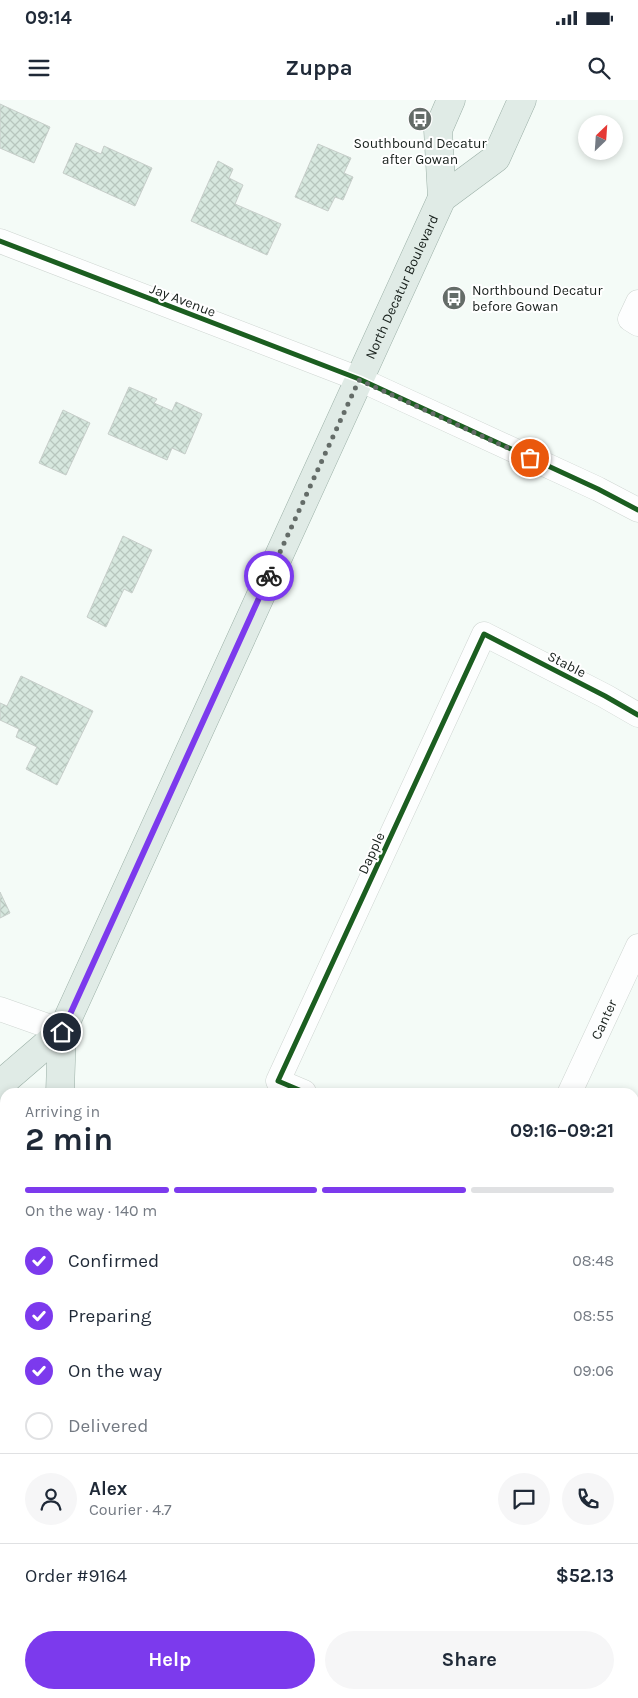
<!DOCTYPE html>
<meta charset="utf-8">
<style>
body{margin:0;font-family:Karla,sans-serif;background:#f6f6f7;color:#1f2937;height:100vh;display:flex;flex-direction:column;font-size:19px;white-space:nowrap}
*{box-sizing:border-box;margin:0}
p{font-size:16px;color:#747a83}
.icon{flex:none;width:28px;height:28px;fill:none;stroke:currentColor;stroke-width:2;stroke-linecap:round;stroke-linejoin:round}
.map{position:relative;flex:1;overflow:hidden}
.side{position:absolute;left:0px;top:988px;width:639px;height:611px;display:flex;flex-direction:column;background:#fff;border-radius:15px 15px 0 0;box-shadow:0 2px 8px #0003}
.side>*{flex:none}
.needle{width:32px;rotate:25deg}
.buttons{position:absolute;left:578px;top:15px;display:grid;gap:10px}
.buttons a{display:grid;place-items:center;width:45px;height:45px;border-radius:50%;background:#fff;box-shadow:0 2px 8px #0003;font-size:25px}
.pin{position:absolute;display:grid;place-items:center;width:42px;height:42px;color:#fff;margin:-21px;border:2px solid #fff;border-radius:50%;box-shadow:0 1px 5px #0007}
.courier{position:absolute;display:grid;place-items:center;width:50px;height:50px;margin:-25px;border:4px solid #7c3aed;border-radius:50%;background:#fff;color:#222;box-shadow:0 1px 6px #0007}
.head em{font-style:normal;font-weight:700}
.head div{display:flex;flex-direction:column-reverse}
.head{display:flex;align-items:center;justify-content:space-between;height:85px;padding:0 25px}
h1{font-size:32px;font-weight:700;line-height:38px}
.bar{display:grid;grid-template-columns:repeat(4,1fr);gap:8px 5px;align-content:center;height:60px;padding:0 25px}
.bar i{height:6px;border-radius:4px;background:#e0e1e3}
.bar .on{background:#7c3aed}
.bar p{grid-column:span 4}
.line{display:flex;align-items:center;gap:12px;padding:0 25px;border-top:1px solid #e0e1e3}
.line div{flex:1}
.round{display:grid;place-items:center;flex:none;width:52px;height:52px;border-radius:26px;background:#f6f6f7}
ol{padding:0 25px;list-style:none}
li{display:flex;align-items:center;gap:15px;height:55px}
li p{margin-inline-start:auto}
li .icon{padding:5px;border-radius:50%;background:#7c3aed;color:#fff;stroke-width:4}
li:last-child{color:#747a83}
li i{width:28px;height:28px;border:2px solid #e0e1e3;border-radius:50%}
.action{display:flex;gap:10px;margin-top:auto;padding:10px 25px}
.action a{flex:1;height:58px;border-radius:30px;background:#7c3aed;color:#fff;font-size:20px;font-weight:700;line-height:58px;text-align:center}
.action a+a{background:#f6f6f7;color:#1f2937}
.status{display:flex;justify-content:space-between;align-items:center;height:35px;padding:0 25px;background:#fff;direction:ltr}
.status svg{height:14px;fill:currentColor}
header{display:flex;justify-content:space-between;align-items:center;height:65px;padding:0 25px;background:#fff;font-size:22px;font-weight:700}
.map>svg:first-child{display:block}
.building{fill:url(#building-cross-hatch);stroke:#c7ceca}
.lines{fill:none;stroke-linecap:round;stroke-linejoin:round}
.minor-casing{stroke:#ced5d1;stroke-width:25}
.major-casing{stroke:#9bb0a7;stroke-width:29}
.path{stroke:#e1e4e3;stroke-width:3;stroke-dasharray:1 4;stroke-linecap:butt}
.minor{stroke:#fdfefe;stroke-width:24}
.major{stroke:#e0ebe6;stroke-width:28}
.cycleway-casing{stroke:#fff;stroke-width:8}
.cycleway{stroke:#1b5e20;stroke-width:5}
.done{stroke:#646c68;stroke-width:5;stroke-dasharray:0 9}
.route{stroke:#7c3aed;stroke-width:6}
.labels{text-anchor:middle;stroke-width:4;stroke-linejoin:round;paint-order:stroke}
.poi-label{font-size:14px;fill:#171f1b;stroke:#fff}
.street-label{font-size:14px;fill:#171f1b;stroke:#fff}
</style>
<div class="status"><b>09:14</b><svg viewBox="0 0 49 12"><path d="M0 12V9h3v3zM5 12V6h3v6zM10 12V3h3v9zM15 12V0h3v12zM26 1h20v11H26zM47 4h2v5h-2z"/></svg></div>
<header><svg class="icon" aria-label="menu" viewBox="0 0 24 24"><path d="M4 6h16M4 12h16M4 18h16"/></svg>Zuppa<svg class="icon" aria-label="search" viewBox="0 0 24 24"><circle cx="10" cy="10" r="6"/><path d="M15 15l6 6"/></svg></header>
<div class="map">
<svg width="638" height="1598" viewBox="0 0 638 1598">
<defs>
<pattern id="building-cross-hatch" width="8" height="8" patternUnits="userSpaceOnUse" patternTransform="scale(1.25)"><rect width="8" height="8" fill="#d6e7de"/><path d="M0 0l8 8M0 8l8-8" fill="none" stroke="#b7c6be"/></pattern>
</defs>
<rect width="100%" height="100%" fill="#f4fbf7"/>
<!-- building -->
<g class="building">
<path d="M0,4L50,27L34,63L0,48Z"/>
<path d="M76,43L101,54L104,46L152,68L135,106L63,73Z"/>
<path d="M318,44L351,58L344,73L353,77L343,100L335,97L328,111L295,97Z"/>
<path d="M218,61L233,69L229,78L243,85L235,104L281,124L267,155L191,121Z"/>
<path d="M129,287L157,299L154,303L172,311L176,302L202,314L185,354L172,348L167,360L108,334Z"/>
<path d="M63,310L90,323L66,375L39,363Z"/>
<path d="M123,436L152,450L132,493L124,489L106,527L87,517Z"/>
<path d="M21,576L93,611L57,685L26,669L37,647L16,637L19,629L0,620V603L7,606Z"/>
<path d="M0,792L10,813L0,818Z"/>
<path d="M634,1342L638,1344V1417L634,1415Z"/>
<path d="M634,1520L638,1522V1598H576L578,1594H634Z"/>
<path d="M0,1571H5V1594H14V1598H0Z"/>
<path d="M467,1594H538L536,1598H465Z"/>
</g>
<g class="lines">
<!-- minor casing -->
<g class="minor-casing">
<g id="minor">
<path d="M0,141L359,279L598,389L638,410"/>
<path d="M638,202L630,219L638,224"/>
<path d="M0,909L62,931"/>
<path d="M304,992L278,981L484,534L605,596L638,615"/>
<path id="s1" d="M570,992L638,846"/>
<path d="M634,1143L638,1145"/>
<path d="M0,1273L5,1275"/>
<path d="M634,1471L638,1473"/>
<path d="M104,1598L106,1594"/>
</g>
</g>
<!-- major casing -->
<g class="major-casing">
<g id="major">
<path d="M442,98L438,30L451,0"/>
<path d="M0,990L4,981L62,931"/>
<path id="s2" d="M60,992L62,931L442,98L496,58L522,0"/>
<path d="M0,1137L5,1127"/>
</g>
</g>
<!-- path -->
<g class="path">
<path d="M634,1325L638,1327"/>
<path d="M634,1421L638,1423"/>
<path d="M634,1433L638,1435"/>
<path d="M142,1598L144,1594"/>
<path d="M456,1598L458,1594"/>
<path d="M570,1598L572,1594"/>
</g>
<!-- minor -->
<use href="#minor" class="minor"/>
<!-- major -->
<use href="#major" class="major"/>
<!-- cycleway casing -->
<g class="cycleway-casing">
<g id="cycleway">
<path d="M0,141L359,279L598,389L638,410"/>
<path d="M304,992L278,981L484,534L605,596L638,615"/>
</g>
</g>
<!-- cycleway -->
<use href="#cycleway" class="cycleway"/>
</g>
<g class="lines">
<!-- done -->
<path class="done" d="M269,476L359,280L530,358"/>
<!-- route -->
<path class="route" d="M62,932L269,476"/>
</g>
<!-- icons -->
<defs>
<g id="bus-disc" transform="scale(1.25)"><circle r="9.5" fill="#646c68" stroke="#fff"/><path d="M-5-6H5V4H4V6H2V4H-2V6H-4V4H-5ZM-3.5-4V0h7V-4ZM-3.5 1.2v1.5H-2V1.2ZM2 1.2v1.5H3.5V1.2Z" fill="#fff"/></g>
</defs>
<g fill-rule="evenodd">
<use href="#bus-disc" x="420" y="19"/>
<use href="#bus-disc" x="454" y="198"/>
</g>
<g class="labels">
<!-- poi labels -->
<g class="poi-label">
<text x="420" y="48">Southbound Decatur<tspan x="420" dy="16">after Gowan</tspan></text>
<text x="472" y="195" text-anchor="start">Northbound Decatur<tspan x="472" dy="16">before Gowan</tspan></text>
</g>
<!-- street labels -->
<g class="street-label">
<text dy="5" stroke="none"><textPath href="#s2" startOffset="879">North Decatur Boulevard</textPath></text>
<text transform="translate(183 200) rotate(21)" y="5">Jay Avenue</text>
<text transform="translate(567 564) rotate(27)" y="5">Stable</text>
<text transform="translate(371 753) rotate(-65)" y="5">Dapple</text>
<text dy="5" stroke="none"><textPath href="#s1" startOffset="80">Canter</textPath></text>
</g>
</g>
</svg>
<div class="buttons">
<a><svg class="needle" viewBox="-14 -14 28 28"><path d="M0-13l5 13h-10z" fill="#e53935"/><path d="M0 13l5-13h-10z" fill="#747a83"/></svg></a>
</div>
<div class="pin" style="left:530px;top:358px;background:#ea580c"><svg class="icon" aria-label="bag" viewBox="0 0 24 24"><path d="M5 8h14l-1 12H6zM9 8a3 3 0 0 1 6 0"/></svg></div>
<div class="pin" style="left:62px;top:932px;background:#1f2937"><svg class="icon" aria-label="home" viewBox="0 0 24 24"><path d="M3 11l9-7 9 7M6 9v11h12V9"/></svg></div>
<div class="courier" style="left:269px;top:476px"><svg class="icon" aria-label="bike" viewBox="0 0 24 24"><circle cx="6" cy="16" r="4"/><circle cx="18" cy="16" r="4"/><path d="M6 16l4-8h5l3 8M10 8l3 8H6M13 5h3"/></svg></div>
<section class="side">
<div class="head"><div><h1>2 min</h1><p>Arriving in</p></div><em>09:16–09:21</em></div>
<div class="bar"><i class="on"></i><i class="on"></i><i class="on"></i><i></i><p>On the way · 140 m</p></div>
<ol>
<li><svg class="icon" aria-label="check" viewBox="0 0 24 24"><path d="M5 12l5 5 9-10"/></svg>Confirmed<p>08:48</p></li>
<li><svg class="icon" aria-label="check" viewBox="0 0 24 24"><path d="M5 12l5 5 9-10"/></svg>Preparing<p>08:55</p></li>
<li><svg class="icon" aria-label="check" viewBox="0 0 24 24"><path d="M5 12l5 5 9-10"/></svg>On the way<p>09:06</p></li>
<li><i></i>Delivered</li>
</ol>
<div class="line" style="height:90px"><a class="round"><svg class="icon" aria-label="person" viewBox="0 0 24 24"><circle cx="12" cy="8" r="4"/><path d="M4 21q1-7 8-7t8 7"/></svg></a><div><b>Alex</b><p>Courier · 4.7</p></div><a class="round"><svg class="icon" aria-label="chat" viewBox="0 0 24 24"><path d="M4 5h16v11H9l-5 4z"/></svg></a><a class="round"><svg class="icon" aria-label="phone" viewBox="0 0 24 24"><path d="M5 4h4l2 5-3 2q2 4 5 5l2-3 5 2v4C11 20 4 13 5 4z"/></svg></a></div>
<div class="line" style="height:65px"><div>Order #9164</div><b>$52.13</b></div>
<div class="action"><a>Help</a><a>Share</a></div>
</section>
</div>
